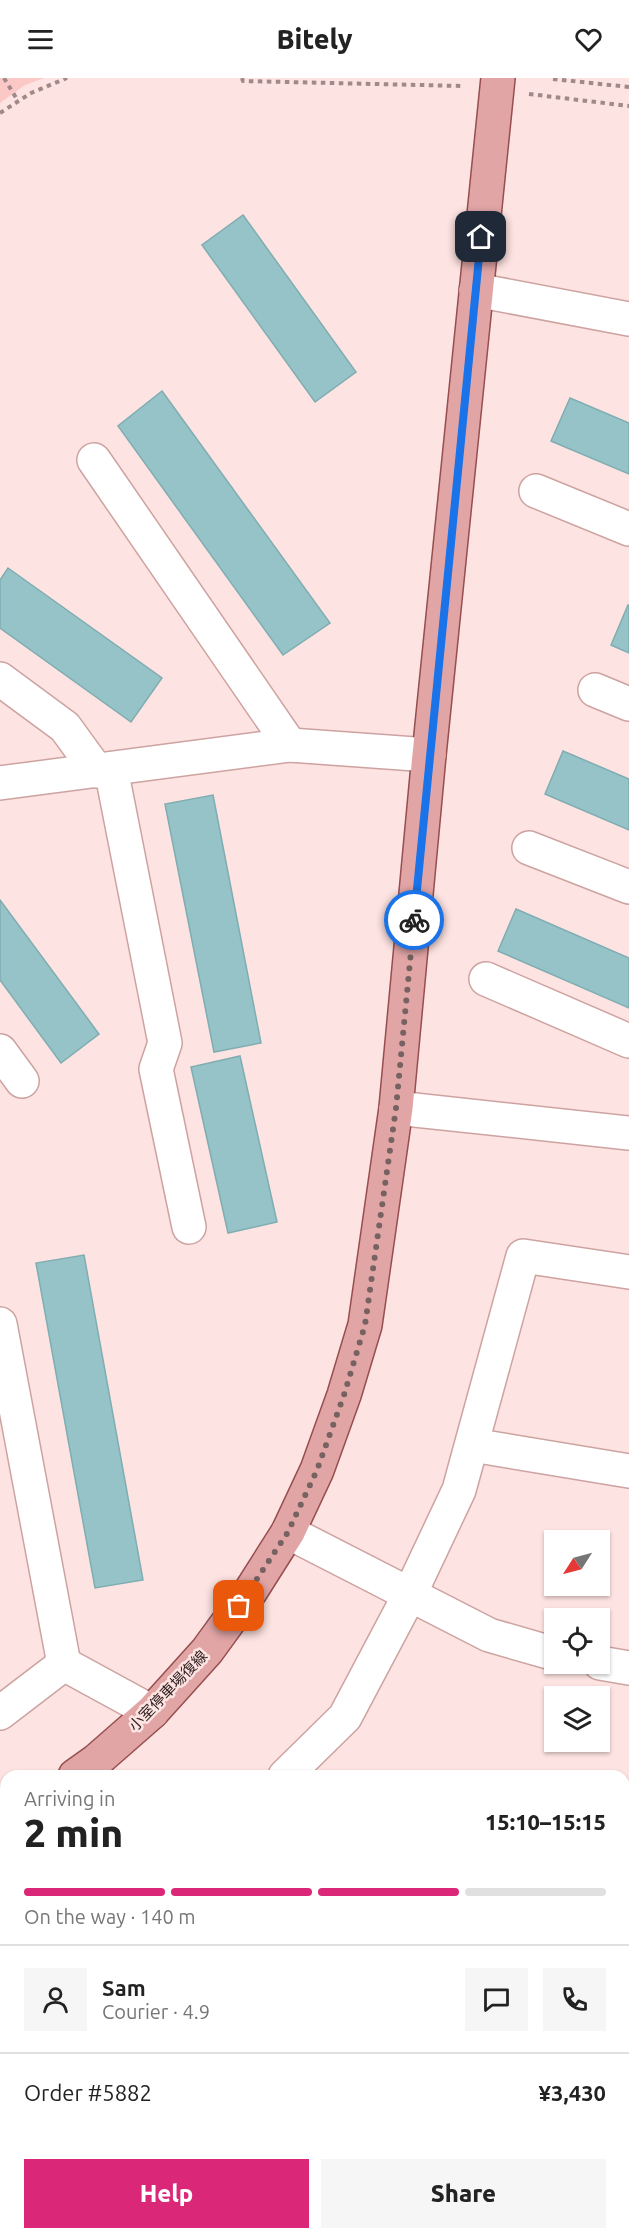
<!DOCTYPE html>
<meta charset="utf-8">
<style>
body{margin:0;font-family:Ubuntu,"Noto Sans JP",sans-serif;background:#f6f6f6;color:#222;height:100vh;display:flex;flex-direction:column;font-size:22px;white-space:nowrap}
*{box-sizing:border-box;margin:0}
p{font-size:20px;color:#767676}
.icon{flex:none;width:33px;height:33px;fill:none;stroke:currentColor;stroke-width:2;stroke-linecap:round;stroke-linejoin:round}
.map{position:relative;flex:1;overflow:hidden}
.drawer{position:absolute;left:0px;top:1692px;width:630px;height:470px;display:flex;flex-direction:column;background:#fff;border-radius:18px 18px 0 0;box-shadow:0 2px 4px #0004}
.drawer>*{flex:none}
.needle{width:39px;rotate:234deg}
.buttons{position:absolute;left:544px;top:1452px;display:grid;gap:12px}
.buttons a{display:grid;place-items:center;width:66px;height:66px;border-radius:0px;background:#fff;box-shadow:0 2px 4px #0004;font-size:30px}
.pin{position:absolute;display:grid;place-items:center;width:51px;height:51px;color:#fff;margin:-26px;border-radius:12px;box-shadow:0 3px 9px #0006}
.courier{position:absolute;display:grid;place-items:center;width:60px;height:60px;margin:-30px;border:4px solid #1a73e8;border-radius:50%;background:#fff;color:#222;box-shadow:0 2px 8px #0007}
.head em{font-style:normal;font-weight:800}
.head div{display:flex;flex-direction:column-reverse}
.head{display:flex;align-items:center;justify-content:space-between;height:102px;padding:0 24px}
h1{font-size:39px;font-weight:800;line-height:45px}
.bar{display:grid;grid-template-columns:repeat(4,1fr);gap:9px 6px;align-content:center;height:72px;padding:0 24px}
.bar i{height:8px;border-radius:4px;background:#e0e0e0}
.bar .on{background:#db2777}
.bar p{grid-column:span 4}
.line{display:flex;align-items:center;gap:15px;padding:0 24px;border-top:2px solid #e0e0e0}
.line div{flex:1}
.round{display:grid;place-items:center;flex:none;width:63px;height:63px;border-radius:0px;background:#f6f6f6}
.primary-button{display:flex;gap:12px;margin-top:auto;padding:12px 24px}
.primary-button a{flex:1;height:69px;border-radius:0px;background:#db2777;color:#fff;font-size:24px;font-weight:800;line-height:69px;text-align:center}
.primary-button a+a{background:#f6f6f6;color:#222}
header{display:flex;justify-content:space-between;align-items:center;height:78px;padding:0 24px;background:#fff;font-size:27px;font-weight:800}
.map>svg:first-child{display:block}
.green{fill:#fbc8c6}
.building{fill:#95c3c8;stroke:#7fadb2;stroke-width:1.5}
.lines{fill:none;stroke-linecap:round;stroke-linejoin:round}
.minor-casing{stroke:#cda3a1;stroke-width:36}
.major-casing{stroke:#964e4f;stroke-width:36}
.path{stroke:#9f8a89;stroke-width:4;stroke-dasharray:4.5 4.5;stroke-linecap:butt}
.minor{stroke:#fff;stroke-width:33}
.major{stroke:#e2a5a6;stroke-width:33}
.done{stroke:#756261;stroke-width:6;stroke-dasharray:0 10.8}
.route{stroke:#1a73e8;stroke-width:8}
.labels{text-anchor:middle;stroke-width:5;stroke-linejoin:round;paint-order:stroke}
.street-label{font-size:15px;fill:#2c1d1c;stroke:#fde3e1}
</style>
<header><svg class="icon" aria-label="menu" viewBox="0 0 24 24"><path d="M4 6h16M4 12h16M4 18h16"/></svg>Bitely<svg class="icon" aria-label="heart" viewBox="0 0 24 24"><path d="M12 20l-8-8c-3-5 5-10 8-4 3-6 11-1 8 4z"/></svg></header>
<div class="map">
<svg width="629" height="2161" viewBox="0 0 629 2161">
<rect width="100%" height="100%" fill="#fde3e1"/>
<!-- green -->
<g class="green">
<path d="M0,0H44L25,7L0,25Z"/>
<path d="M629,1910V2081L624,2086V1916Z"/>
<path d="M167,2156H550L544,2161H154Z"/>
</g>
<!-- building -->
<g class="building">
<path d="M243,137L356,294L315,324L202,167Z"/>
<path d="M162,313L330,545L283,577L118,348Z"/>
<path d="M570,320L629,345V396L551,363Z"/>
<path d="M8,490L162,600L131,644L0,550V502Z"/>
<path d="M628,527H629V575L611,567Z"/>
<path d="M563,673L629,701V752L545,716Z"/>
<path d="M213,717L261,965L214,974L165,726Z"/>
<path d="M0,822L99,956L61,985L0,902Z"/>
<path d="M516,831L629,880V930L498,873Z"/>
<path d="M240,978L277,1144L228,1155L191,989Z"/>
<path d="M84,1177L143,1502L95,1510L36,1185Z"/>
</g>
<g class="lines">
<!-- minor casing -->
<g class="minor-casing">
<g id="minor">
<path d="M476,212L629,241"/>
<path d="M94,382L290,667"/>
<path d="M536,413L629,451"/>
<path d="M0,601L65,649L97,693"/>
<path d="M595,612L629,626"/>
<path d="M111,691L165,965L156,991L189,1149"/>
<path d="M0,705L290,667L429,677"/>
<path d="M529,770L629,809"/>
<path d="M486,901L629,963"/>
<path d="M0,973L22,1003"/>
<path d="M396,1030L629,1055"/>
<path d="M0,1246L64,1586"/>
<path d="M472,1367L629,1393"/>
<path d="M288,1454L489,1557L555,1576"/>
<path d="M600,1585L629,1590"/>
<path d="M0,1635L64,1586L152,1634"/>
<path d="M285,1698L345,1639L409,1518L459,1412L523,1178L629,1194"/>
<path d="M624,1784L629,1785"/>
<path d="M624,1887L629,1881"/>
<path d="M0,1906L6,1904"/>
<path d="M0,2105L6,2102"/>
<path d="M624,2110L629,2106"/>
<path d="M0,2137L6,2153"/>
<path d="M566,2161L572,2156"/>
</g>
</g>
<!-- major casing -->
<g class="major-casing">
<g id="major">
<path d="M75,1698L96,1683L152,1634L207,1573L250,1514L288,1454L317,1392L344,1317L365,1247L396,1030L429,677L498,0"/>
<path d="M0,1747L6,1743"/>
</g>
</g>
<!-- path -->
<g class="path">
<path d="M4,0L18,23"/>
<path d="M242,0L243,3L463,8"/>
<path d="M553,1L629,9"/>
<path d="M529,16L629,28"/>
<path d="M0,35L31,15L67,0"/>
<path d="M119,2161L131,2156"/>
</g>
<!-- minor -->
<use href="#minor" class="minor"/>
<!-- major -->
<use href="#major" class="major"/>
</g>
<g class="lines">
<!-- done -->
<path class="done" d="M239,1528L288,1454L317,1392L344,1317L365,1247L396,1030L414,842"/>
<!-- route -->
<path class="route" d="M414,842L481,159"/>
</g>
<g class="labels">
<!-- street labels -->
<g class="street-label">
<text transform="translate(168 1613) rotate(-46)" y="5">小室停車場復線</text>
</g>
</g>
</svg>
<div class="buttons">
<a><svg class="needle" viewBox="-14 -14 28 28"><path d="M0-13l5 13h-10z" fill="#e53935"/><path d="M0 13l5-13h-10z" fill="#767676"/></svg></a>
<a><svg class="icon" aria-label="locate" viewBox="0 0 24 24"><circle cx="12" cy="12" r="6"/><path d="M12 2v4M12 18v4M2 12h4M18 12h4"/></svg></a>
<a><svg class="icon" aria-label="layers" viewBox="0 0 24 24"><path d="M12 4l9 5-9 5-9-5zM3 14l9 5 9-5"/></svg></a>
</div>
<div class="pin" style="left:239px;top:1528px;background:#ea580c"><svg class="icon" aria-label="bag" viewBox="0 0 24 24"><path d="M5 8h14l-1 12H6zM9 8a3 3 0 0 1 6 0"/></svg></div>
<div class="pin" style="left:481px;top:159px;background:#1f2937"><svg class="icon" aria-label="home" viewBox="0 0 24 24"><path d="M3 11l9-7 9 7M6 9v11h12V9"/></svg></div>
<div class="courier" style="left:414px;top:842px"><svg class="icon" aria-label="bike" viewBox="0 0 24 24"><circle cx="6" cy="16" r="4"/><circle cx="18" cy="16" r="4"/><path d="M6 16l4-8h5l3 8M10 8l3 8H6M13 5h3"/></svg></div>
<section class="drawer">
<div class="head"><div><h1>2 min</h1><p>Arriving in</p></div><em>15:10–15:15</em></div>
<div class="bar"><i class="on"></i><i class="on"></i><i class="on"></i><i></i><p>On the way · 140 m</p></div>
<div class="line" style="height:108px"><a class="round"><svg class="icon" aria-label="person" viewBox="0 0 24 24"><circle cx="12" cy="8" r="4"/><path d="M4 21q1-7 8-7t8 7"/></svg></a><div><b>Sam</b><p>Courier · 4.9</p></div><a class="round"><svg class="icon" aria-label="chat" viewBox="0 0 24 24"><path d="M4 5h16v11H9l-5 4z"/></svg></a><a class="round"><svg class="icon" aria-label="phone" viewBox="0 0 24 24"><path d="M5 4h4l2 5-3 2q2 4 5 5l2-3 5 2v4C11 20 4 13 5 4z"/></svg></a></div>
<div class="line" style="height:78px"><div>Order #5882</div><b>¥3,430</b></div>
<div class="primary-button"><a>Help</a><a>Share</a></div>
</section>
</div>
